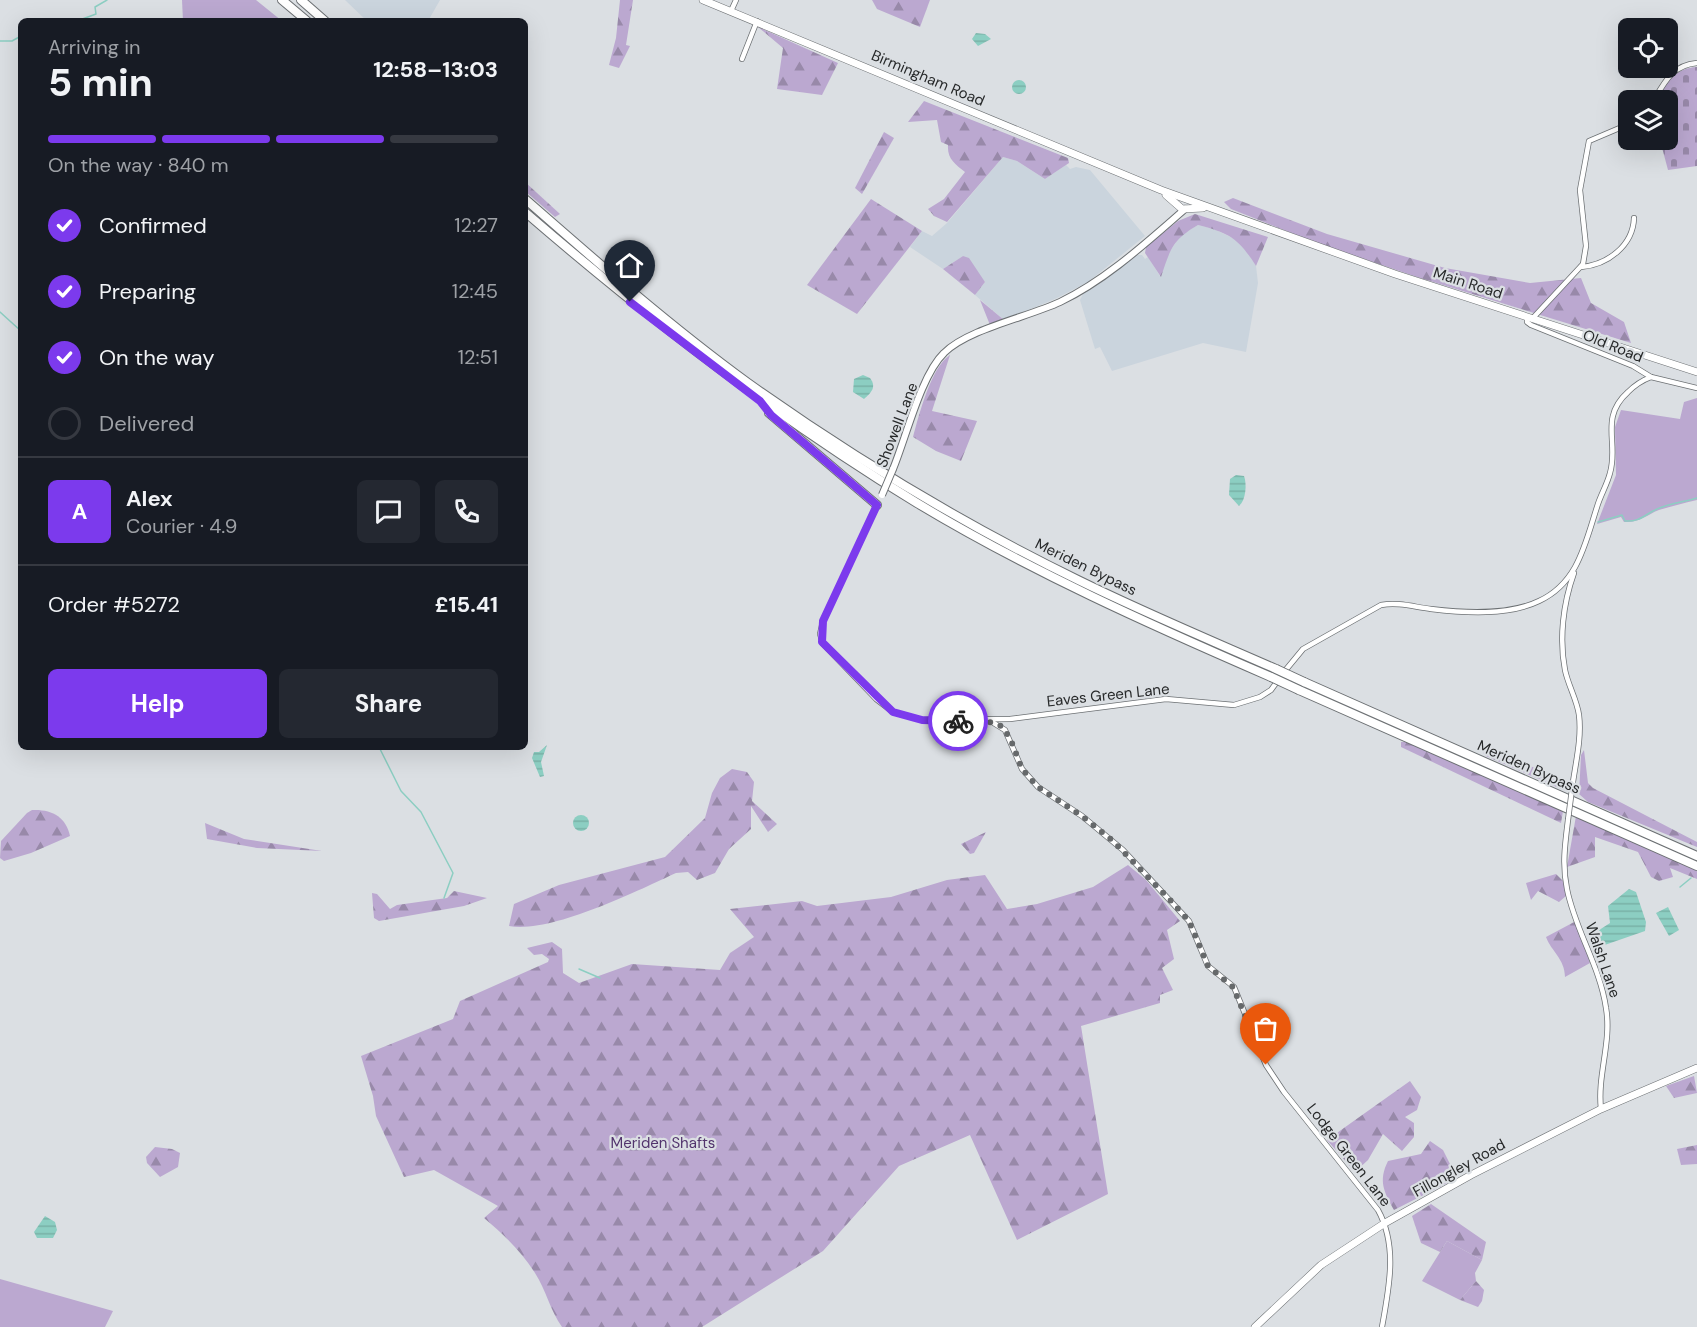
<!DOCTYPE html>
<meta charset="utf-8">
<style>
body{margin:0;font-family:"DM Sans",sans-serif;background:#242831;color:#f1f3f6;height:100vh;display:flex;flex-direction:column;font-size:22px;white-space:nowrap}
*{box-sizing:border-box;margin:0}
p{font-size:20px;color:#9ea1a6}
.icon{flex:none;width:33px;height:33px;fill:none;stroke:currentColor;stroke-width:2;stroke-linecap:round;stroke-linejoin:round}
.map{position:relative;flex:1;overflow:hidden}
.side{position:absolute;left:18px;top:18px;width:510px;height:732px;display:flex;flex-direction:column;background:#171b24;border-radius:9px;box-shadow:0 6px 24px #0002}
.side>*{flex:none}
.tools{position:absolute;left:1618px;top:18px;display:grid;gap:12px}
.tools a{display:grid;place-items:center;width:60px;height:60px;border-radius:9px;background:#171b24;box-shadow:0 6px 24px #0002;font-size:30px}
.pin{position:absolute;display:grid;place-items:center;width:51px;height:51px;color:#fff;margin:-62px -26px;border-radius:50% 50% 50% 0;rotate:-45deg;box-shadow:0 0 6px #0007}
.pin .icon{rotate:45deg}
.courier{position:absolute;display:grid;place-items:center;width:60px;height:60px;margin:-30px;border:4px solid #7c3aed;border-radius:50%;background:#fff;color:#222;box-shadow:0 2px 8px #0007}
.head em{font-style:normal;font-weight:700}
.head div{display:flex;flex-direction:column-reverse}
.head{display:flex;align-items:center;justify-content:space-between;height:102px;padding:0 30px}
h1{font-size:39px;font-weight:700;line-height:45px}
.bar{display:grid;grid-template-columns:repeat(4,1fr);gap:9px 6px;align-content:center;height:72px;padding:0 30px}
.bar i{height:8px;border-radius:4px;background:#363941}
.bar .active{background:#7c3aed}
.bar p{grid-column:span 4}
.line{display:flex;align-items:center;gap:15px;padding:0 30px;border-top:2px solid #363941}
.line div{flex:1}
.round{display:grid;place-items:center;flex:none;width:63px;height:63px;border-radius:9px;background:#242831}
ol{padding:0 30px;list-style:none}
li{display:flex;align-items:center;gap:18px;height:66px}
li p{margin-inline-start:auto}
li .icon{padding:6px;border-radius:50%;background:#7c3aed;color:#fff;stroke-width:4}
li:last-child{color:#9ea1a6}
li i{width:33px;height:33px;border:3px solid #363941;border-radius:50%}
.cta{display:flex;gap:12px;margin-top:auto;padding:12px 30px}
.cta a{flex:1;height:69px;border-radius:9px;background:#7c3aed;color:#fff;font-size:24px;font-weight:700;line-height:69px;text-align:center}
.cta a+a{background:#242831;color:#f1f3f6}
.map>svg:first-child{display:block}
.built{fill:#cad4dd}
.green{fill:#bba8d0}
.forest{fill:url(#forest-firs)}
.cemetery{fill:url(#cemetery-stones)}
.water{fill:url(#water-rules)}
.lines{fill:none;stroke-linecap:round;stroke-linejoin:round}
.stream{stroke:#8ccec2;stroke-width:1.5}
.minor-casing{stroke:#6c7073;stroke-width:6}
.tertiary-casing{stroke:#6c7073;stroke-width:8}
.secondary-casing{stroke:#6c7073;stroke-width:8}
.trunk-casing{stroke:#6c7073;stroke-width:10}
.minor{stroke:#fff;stroke-width:4.5}
.tertiary{stroke:#fff;stroke-width:6}
.secondary{stroke:#fff;stroke-width:7}
.trunk{stroke:#fff;stroke-width:8}
.minor-bridge-casing{stroke:#6c7073;stroke-width:6;stroke-linecap:butt}
.tertiary-bridge-casing{stroke:#6c7073;stroke-width:8;stroke-linecap:butt}
.trunk-bridge-casing{stroke:#6c7073;stroke-width:10;stroke-linecap:butt}
.minor-bridge{stroke:#fff;stroke-width:4.5}
.tertiary-bridge{stroke:#fff;stroke-width:6}
.trunk-bridge{stroke:#fff;stroke-width:8}
.done{stroke:#66696b;stroke-width:6;stroke-dasharray:0 10.8}
.route{stroke:#7c3aed;stroke-width:8}
.labels{text-anchor:middle;stroke-width:4.5;stroke-linejoin:round;paint-order:stroke}
.street-label{font-size:15px;fill:#27292a;stroke:#dbdfe3}
.park-label{font-size:15px;fill:#52346d;stroke:#dbdfe3}
</style>
<div class="map">
<svg width="1697" height="1327" viewBox="0 0 1697 1327">
<defs>
<pattern id="forest-firs" width="22" height="20" patternUnits="userSpaceOnUse" patternTransform="scale(1.5)"><rect width="22" height="20" fill="#bba8d0"/><path d="M5 1l3.5 6h-7zM16 11l3.5 6h-7z" fill="#9889a9"/></pattern>
<pattern id="cemetery-stones" width="16" height="16" patternUnits="userSpaceOnUse" patternTransform="scale(1.5)"><rect width="16" height="16" fill="#bba8d0"/><path d="M2 7V4a2 2 0 0 1 4 0v3zM10 15v-3a2 2 0 0 1 4 0v3z" fill="#9889a9"/></pattern>
<pattern id="water-rules" width="6" height="5" patternUnits="userSpaceOnUse" patternTransform="scale(1.5)"><rect width="6" height="5" fill="#8ccec2"/><path d="M0 2.5h6" fill="none" stroke="#79b1a7"/></pattern>
</defs>
<rect width="100%" height="100%" fill="#dbdfe3"/>
<!-- built -->
<g class="built">
<path d="M345,0H440L428,21H367Z"/>
<path d="M1003,157L1017,161L1045,179L1066,165L1070,169L1076,167L1090,170L1145,236L1088,282L1055,299L1004,320L975,295L985,282L963,256L943,269L910,247L922,231L932,236L947,223Z"/>
<path d="M1198,225L1214,229L1241,242L1256,266L1258,283L1246,352L1203,343L1112,371L1100,347L1095,349L1080,300L1083,294L1136,255H1142L1145,259L1148,257L1160,276L1164,260L1181,235Z"/>
</g>
<!-- green -->
<g class="green">
<path d="M182,0H256L282,21H183Z"/>
<path d="M1697,398V500C1684,503 1672,506 1659,510C1646,515 1640,523 1624,522L1621,517L1597,524L1616,475L1615,427L1621,410L1680,419L1684,402Z"/>
<path d="M1447,1241L1482,1260L1475,1273L1476,1281L1460,1300L1422,1281Z"/>
<path d="M0,1279L113,1311L105,1327H0Z"/>
</g>
<!-- forest -->
<g class="forest">
<path d="M620,0H633L626,45L630,46L619,68L609,65L616,38Z"/>
<path d="M872,0H930L920,27L877,9Z"/>
<path d="M758,27L838,63L822,95L777,89L783,48Z"/>
<path d="M924,101L1068,158L1069,163L1045,179L1017,161L1003,157L947,222L934,216L928,209L944,199L965,172C955,164 947,159 948,145L941,142L937,120L908,122Z"/>
<path d="M884,132L894,138L862,194L855,188Z"/>
<path d="M525,182L560,214L555,217L525,191Z"/>
<path d="M1233,198L1327,234L1445,268L1530,283L1581,278L1591,303L1624,322L1631,343L1417,277L1314,242L1231,209L1224,202Z"/>
<path d="M871,199L922,231L857,314L807,285Z"/>
<path d="M1195,214L1268,237L1256,266C1239,239 1230,233 1198,225C1172,240 1170,250 1161,277L1145,253L1146,247L1178,221Z"/>
<path d="M963,256L969,258L985,282L975,295L943,269Z"/>
<path d="M980,300L1004,320L990,325Z"/>
<path d="M950,355L932,411L977,421L961,461L936,451L913,437C919,415 931,367 950,355Z"/>
<path d="M1401,742H1407L1563,811L1561,823L1401,747Z"/>
<path d="M1483,747L1565,780L1566,791L1486,756L1483,753Z"/>
<path d="M1584,750L1588,783L1593,788L1697,842V847L1588,802L1579,794L1581,755Z"/>
<path d="M732,769L747,772L754,782L752,801L777,824L768,832L751,806V829L729,849L715,873L697,880L688,872L676,873C637,891 550,934 509,926L514,904L559,885L665,857L705,818L712,793L720,778Z"/>
<path d="M32,810C52,809 66,817 70,836L31,853L4,861L0,858L1,841L27,813Z"/>
<path d="M1576,816L1697,870V879L1670,868L1673,877L1659,881L1651,877L1638,852L1595,837V857L1567,867Z"/>
<path d="M205,823L244,839L322,851L257,848L207,839Z"/>
<path d="M986,832L974,853L970,854L961,844Z"/>
<path d="M1128,865L1146,880L1180,921L1167,930L1174,959L1162,968L1173,990L1160,995V1003L1081,1026L1108,1194L1017,1240L970,1135L899,1166L823,1251L702,1327H562C550,1310 546,1290 535,1273C521,1251 503,1234 484,1218L498,1206L434,1170L404,1177L376,1116L373,1096L361,1056L453,1019L460,1001L548,962L549,959L542,954L534,955L527,948L552,942L562,949L563,973L579,983L632,964L720,970L730,953L754,937L730,909L802,901L817,906L891,897L947,880L985,875L1007,909L1037,904L1093,887Z"/>
<path d="M1556,874L1564,882L1566,896L1559,902L1538,891L1531,900L1526,883Z"/>
<path d="M454,891L487,898L464,906L379,921L374,918L372,893L377,894L390,909L397,905L447,898Z"/>
<path d="M1576,921L1590,963L1565,977C1565,959 1551,951 1546,937Z"/>
<path d="M1694,1076L1697,1093L1674,1098L1666,1086Z"/>
<path d="M1410,1081L1421,1097L1417,1110L1405,1117L1414,1123V1137L1402,1151L1383,1134L1368,1160L1355,1172L1327,1140Z"/>
<path d="M1430,1141L1443,1150L1457,1178L1394,1210C1384,1192 1378,1181 1388,1161L1421,1154Z"/>
<path d="M1697,1145V1164L1681,1165L1677,1149Z"/>
<path d="M155,1147L172,1149L180,1153L178,1167L160,1177L147,1163L146,1157Z"/>
<path d="M1431,1204L1486,1242L1482,1260L1447,1241L1440,1252L1421,1243L1412,1216Z"/>
<path d="M1476,1281L1484,1290L1482,1301L1478,1307L1460,1300Z"/>
</g>
<!-- cemetery -->
<path class="cemetery" d="M1697,67V166L1668,170L1660,140H1668V100L1659,99C1666,81 1676,68 1697,67Z"/>
<!-- water -->
<g class="water">
<path d="M976,33L985,34L991,39L978,46L972,39Z"/>
<circle cx="1019" cy="87" r="7"/>
<path d="M863,375L870,378C877,387 871,393 864,399L853,392L854,379Z"/>
<path d="M1236,475L1244,476C1247,484 1246,500 1239,506L1229,495L1230,479Z"/>
<path d="M547,745L541,762L544,776L540,777L532,758L534,752H539Z"/>
<circle cx="581" cy="823" r="8"/>
<path d="M1629,889L1636,892L1646,922L1645,931L1596,948L1593,934L1610,923L1608,906Z"/>
<path d="M1668,907L1679,930L1669,936L1656,913Z"/>
<path d="M45,1216L55,1222L57,1230L53,1238H37L34,1232Z"/>
</g>
<g class="lines">
<!-- stream -->
<g class="stream">
<path d="M62,21H70"/>
<path d="M77,21L96,14L95,7L107,0"/>
<path d="M0,41H12L21,36"/>
<path d="M0,312L21,331"/>
<path d="M1598,522L1622,515L1625,521C1639,522 1643,516 1655,510C1666,504 1684,502 1697,498"/>
<path d="M379,747L401,791L421,812L453,873L444,898"/>
<path d="M1680,887L1691,878"/>
<path d="M579,969L600,978"/>
</g>
<!-- minor casing -->
<g class="minor-casing">
<g id="minor">
<path d="M731,11L736,0"/>
<path d="M742,59L757,21"/>
<path d="M1654,100C1665,81 1673,65 1697,63"/>
<path d="M1581,267C1607,265 1633,246 1634,218"/>
<path d="M1527,317V322L1531,325L1633,366L1651,377L1697,388"/>
<path d="M1532,319L1583,264L1586,246L1580,190L1589,141L1629,124"/>
<path d="M877,505L823,621L820,634L823,644L876,699L893,712L922,720L1010,719L1166,699L1234,705L1260,697L1271,690L1279,679"/>
<path d="M1284,672L1303,649L1381,605C1399,602 1414,607 1431,609C1464,613 1508,616 1539,601C1578,583 1585,544 1597,507C1600,496 1607,485 1610,473C1619,443 1599,418 1628,392C1634,386 1643,380 1651,377"/>
<path d="M992,722L1005,730L1022,769L1038,787L1082,816L1123,850L1189,921L1208,966L1234,987L1266,1065L1284,1092L1378,1210C1398,1246 1389,1288 1382,1327"/>
<path d="M1572,789C1575,765 1582,739 1579,715C1577,700 1568,685 1565,670C1559,639 1563,604 1574,573"/>
<path d="M1568,820C1565,844 1562,865 1567,889C1575,930 1600,966 1606,1008C1612,1042 1597,1075 1601,1109"/>
</g>
</g>
<!-- tertiary casing -->
<g class="tertiary-casing">
<path id="tertiary" d="M893,469C906,438 921,375 944,353C968,329 1028,317 1060,302C1106,280 1147,242 1185,209"/>
</g>
<!-- secondary casing -->
<g class="secondary-casing">
<g id="secondary">
<path d="M703,0L1161,190L1395,274L1697,372"/>
<path d="M1166,195L1182,209L1203,208"/>
<path d="M1255,1327L1321,1265L1385,1223L1471,1175L1601,1109L1697,1068"/>
</g>
</g>
<!-- trunk casing -->
<g class="trunk-casing">
<g id="trunk">
<path d="M282,0L307,21"/>
<path d="M301,0L325,21"/>
<path d="M525,199C597,262 670,326 748,383C852,457 963,524 1078,580C1143,612 1210,640 1276,669"/>
<path d="M525,212C649,319 777,418 917,503C1030,571 1151,625 1271,677"/>
<path d="M769,413L877,505"/>
<path d="M1304,682L1697,856"/>
<path d="M1299,690L1697,866"/>
</g>
</g>
<!-- minor -->
<use href="#minor" class="minor"/>
<!-- tertiary -->
<use href="#tertiary" class="tertiary"/>
<!-- secondary -->
<use href="#secondary" class="secondary"/>
<!-- trunk -->
<use href="#trunk" class="trunk"/>
<!-- minor-bridge casing -->
<g class="minor-bridge-casing">
<path id="minor-bridge" d="M1568,820L1572,789"/>
</g>
<!-- tertiary-bridge casing -->
<g class="tertiary-bridge-casing">
<path id="tertiary-bridge" d="M882,495L893,469"/>
</g>
<!-- trunk-bridge casing -->
<g class="trunk-bridge-casing">
<g id="trunk-bridge">
<path d="M1276,669L1304,682"/>
<path d="M1271,677L1299,690"/>
</g>
</g>
<!-- minor-bridge -->
<use href="#minor-bridge" class="minor-bridge"/>
<!-- tertiary-bridge -->
<use href="#tertiary-bridge" class="tertiary-bridge"/>
<!-- trunk-bridge -->
<use href="#trunk-bridge" class="trunk-bridge"/>
</g>
<g class="lines">
<!-- done -->
<path class="done" d="M958,721H987L1001,726L1010,738L1022,769L1038,787L1082,816L1113,841L1171,901L1189,921L1208,966L1233,987L1266,1065"/>
<!-- route -->
<path class="route" d="M630,302L760,401L771,415L877,505L823,621L822,642L893,712L922,720L958,721"/>
</g>
<g class="labels">
<!-- street labels -->
<g class="street-label">
<text transform="translate(928 78) rotate(23)" y="5">Birmingham Road</text>
<text transform="translate(1468 283) rotate(18)" y="5">Main Road</text>
<text transform="translate(1613 346) rotate(22)" y="5">Old Road</text>
<text transform="translate(897 425) rotate(-69)" y="5">Showell Lane</text>
<text transform="translate(1086 567) rotate(26)" y="5">Meriden Bypass</text>
<text transform="translate(1108 695) rotate(-6)" y="5">Eaves Green Lane</text>
<text transform="translate(1529 767) rotate(24)" y="5">Meriden Bypass</text>
<text transform="translate(1603 960) rotate(71)" y="5">Walsh Lane</text>
<text transform="translate(1349 1155) rotate(52)" y="5">Lodge Green Lane</text>
<text transform="translate(1459 1168) rotate(-29)" y="5">Fillongley Road</text>
</g>
<!-- park labels -->
<g class="park-label">
<text x="663" y="1148">Meriden Shafts</text>
</g>
</g>
</svg>
<div class="tools">
<a><svg class="icon" aria-label="locate" viewBox="0 0 24 24"><circle cx="12" cy="12" r="6"/><path d="M12 2v4M12 18v4M2 12h4M18 12h4"/></svg></a>
<a><svg class="icon" aria-label="layers" viewBox="0 0 24 24"><path d="M12 4l9 5-9 5-9-5zM3 14l9 5 9-5"/></svg></a>
</div>
<div class="pin" style="left:1266px;top:1065px;background:#ea580c"><svg class="icon" aria-label="bag" viewBox="0 0 24 24"><path d="M5 8h14l-1 12H6zM9 8a3 3 0 0 1 6 0"/></svg></div>
<div class="pin" style="left:630px;top:302px;background:#1f2937"><svg class="icon" aria-label="home" viewBox="0 0 24 24"><path d="M3 11l9-7 9 7M6 9v11h12V9"/></svg></div>
<div class="courier" style="left:958px;top:721px"><svg class="icon" aria-label="bike" viewBox="0 0 24 24"><circle cx="6" cy="16" r="4"/><circle cx="18" cy="16" r="4"/><path d="M6 16l4-8h5l3 8M10 8l3 8H6M13 5h3"/></svg></div>
<section class="side">
<div class="head"><div><h1>5 min</h1><p>Arriving in</p></div><em>12:58–13:03</em></div>
<div class="bar"><i class="active"></i><i class="active"></i><i class="active"></i><i></i><p>On the way · 840 m</p></div>
<ol>
<li><svg class="icon" aria-label="check" viewBox="0 0 24 24"><path d="M5 12l5 5 9-10"/></svg>Confirmed<p>12:27</p></li>
<li><svg class="icon" aria-label="check" viewBox="0 0 24 24"><path d="M5 12l5 5 9-10"/></svg>Preparing<p>12:45</p></li>
<li><svg class="icon" aria-label="check" viewBox="0 0 24 24"><path d="M5 12l5 5 9-10"/></svg>On the way<p>12:51</p></li>
<li><i></i>Delivered</li>
</ol>
<div class="line" style="height:108px"><b class="round" style="background:#7c3aed;color:#fff">A</b><div><b>Alex</b><p>Courier · 4.9</p></div><a class="round"><svg class="icon" aria-label="chat" viewBox="0 0 24 24"><path d="M4 5h16v11H9l-5 4z"/></svg></a><a class="round"><svg class="icon" aria-label="phone" viewBox="0 0 24 24"><path d="M5 4h4l2 5-3 2q2 4 5 5l2-3 5 2v4C11 20 4 13 5 4z"/></svg></a></div>
<div class="line" style="height:78px"><div>Order #5272</div><b>£15.41</b></div>
<div class="cta"><a>Help</a><a>Share</a></div>
</section>
</div>
